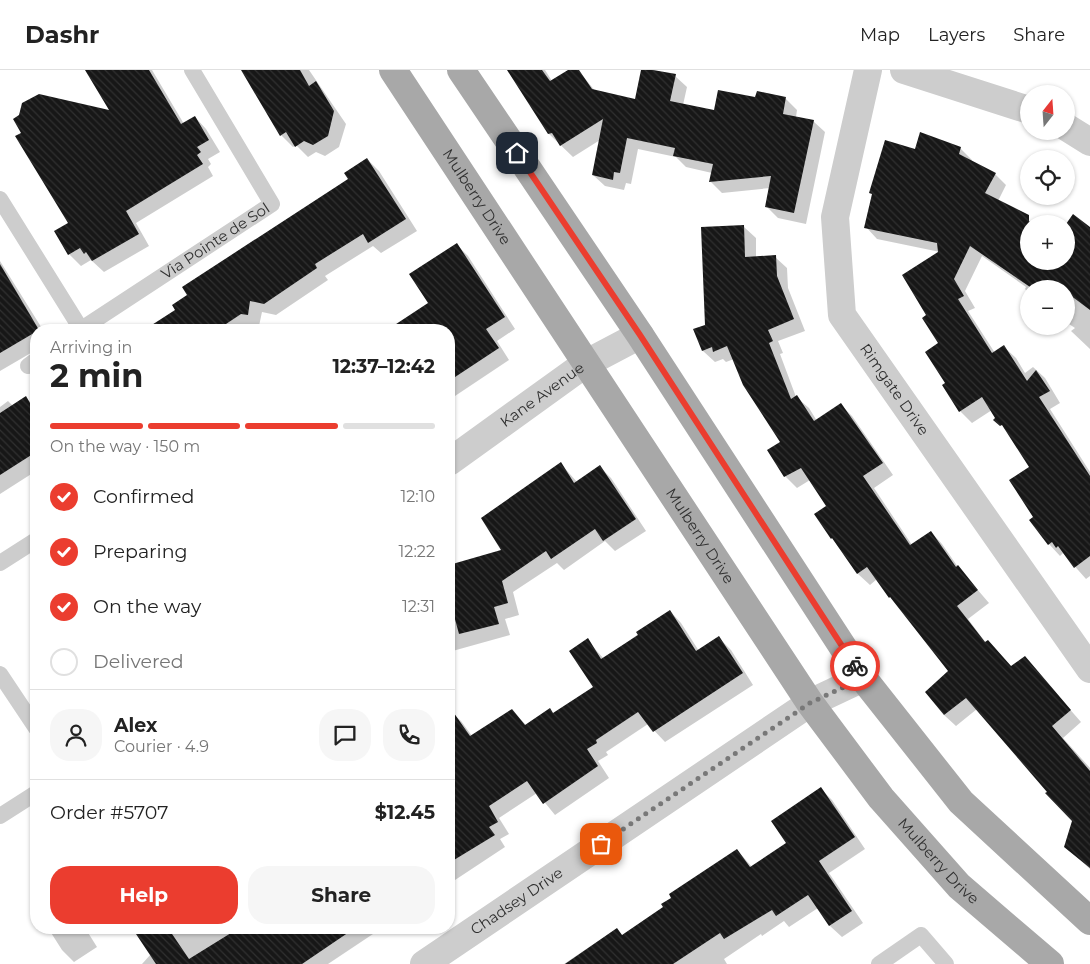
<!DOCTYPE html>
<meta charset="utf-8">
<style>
body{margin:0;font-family:Montserrat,sans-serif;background:#f6f6f6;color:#222;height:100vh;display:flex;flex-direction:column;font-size:19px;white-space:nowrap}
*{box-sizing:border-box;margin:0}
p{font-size:16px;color:#767676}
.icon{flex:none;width:28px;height:28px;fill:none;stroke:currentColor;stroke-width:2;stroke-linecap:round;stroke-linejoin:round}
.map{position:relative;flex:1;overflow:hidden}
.sheet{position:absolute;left:30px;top:254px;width:425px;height:610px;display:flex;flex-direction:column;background:#fff;border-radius:20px;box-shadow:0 1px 4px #0004}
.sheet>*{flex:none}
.needle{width:32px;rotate:17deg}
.tools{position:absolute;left:1020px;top:15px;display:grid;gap:10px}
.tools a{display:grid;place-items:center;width:55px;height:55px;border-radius:50%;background:#fff;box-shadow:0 1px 4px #0004;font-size:25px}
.pin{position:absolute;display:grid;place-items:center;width:42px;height:42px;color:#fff;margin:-21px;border-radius:10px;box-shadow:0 2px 8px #0006}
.courier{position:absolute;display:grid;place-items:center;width:50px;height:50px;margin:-25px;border:4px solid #eb3d2f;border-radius:50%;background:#fff;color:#222;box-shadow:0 1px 6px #0007}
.summary em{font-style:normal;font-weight:700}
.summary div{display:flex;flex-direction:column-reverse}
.summary{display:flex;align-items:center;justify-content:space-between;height:85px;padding:0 20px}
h1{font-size:32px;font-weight:700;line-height:38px}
.bar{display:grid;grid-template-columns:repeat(4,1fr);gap:8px 5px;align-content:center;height:60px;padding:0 20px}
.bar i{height:6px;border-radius:4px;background:#e0e0e0}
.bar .current{background:#eb3d2f}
.bar p{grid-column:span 4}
.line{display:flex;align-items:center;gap:12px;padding:0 20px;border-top:1px solid #e0e0e0}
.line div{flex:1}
.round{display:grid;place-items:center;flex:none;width:52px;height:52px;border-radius:20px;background:#f6f6f6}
ol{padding:0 20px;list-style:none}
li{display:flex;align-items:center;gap:15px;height:55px}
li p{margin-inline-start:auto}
li .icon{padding:5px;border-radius:50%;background:#eb3d2f;color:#fff;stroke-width:4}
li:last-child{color:#767676}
li i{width:28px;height:28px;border:2px solid #e0e0e0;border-radius:50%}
.primary-button{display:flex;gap:10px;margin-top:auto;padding:10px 20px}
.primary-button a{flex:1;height:58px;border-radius:20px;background:#eb3d2f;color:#fff;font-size:20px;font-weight:700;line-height:58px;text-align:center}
.primary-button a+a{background:#f6f6f6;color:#222}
header{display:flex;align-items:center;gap:30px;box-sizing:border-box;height:70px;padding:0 25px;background:#fff;border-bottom:1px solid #e0e0e0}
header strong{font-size:24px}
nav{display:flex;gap:28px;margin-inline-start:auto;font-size:18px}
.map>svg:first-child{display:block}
.shadow{fill:#0003}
.building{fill:url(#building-back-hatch)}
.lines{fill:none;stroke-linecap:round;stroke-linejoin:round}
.service{stroke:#cdcdcd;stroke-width:16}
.minor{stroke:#cdcdcd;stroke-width:28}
.primary{stroke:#a8a8a8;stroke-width:28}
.done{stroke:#787878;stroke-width:5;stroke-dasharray:0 9}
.route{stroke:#eb3d2f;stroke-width:6}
.labels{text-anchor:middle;stroke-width:5;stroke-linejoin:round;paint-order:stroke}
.street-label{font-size:15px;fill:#303030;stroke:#fff}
</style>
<header>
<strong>Dashr</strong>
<nav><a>Map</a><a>Layers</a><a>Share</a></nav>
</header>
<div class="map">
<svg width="1090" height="894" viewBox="0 0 1090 894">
<defs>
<pattern id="building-back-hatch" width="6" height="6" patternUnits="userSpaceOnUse" patternTransform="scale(1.25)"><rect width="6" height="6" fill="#171717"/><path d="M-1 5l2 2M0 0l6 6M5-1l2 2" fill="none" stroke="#303030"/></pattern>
</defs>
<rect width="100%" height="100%" fill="#fff"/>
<!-- shadow -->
<g class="shadow">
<path d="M86,0H152L184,54L195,47L206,59L220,82L208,89L211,94L208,97L213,106L136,153L149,176L104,202L91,190L81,196L69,184L70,153L112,42Z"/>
<path d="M243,0H309L346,54L339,77L325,86L316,82L308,87L296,75L293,77L281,65Z"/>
<path d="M518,0H545L552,11L578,0L596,22L636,30L642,0L675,6L687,17L683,35L715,41L756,29L785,28L797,40L796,47L813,51L825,62L806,154L778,148L766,136L770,118L722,123L710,111L712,103L686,97L676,87L638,79L631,114L626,113L624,120L605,116L593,105L600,70L573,87L549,64L511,4Z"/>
<path d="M960,78L972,90L971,92L995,104L1006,115L998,131L1029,154V191H1066L1090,159V279L1071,261L1075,258L1066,252V219H1029V223L1025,219L1026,217L982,186L965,221L975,238L968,241L995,283L1004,277L1016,288L1025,303L1033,297L1045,308L1060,333L1050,339L1090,402V506L1086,509L1063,483L1060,486L1049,474L1035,447L1031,397L992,340L972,353L960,341L947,313L940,274L928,246L940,182L877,169L866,157L916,80Z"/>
<path d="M367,89L379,101L417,161L381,183L373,176L325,206L328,210L276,245L262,242L259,256L253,255L246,260H147L177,240L349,109Z"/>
<path d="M744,157L756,168V188L775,187L787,198L788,218L805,261L778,271L783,283L780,284L796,327L809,338L817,351L841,335L852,346L893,405L874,418L912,475L931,462L942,474L958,497L989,533L968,549L986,573L988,571L1012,597L1024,587L1081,652L1063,668L1090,698V799L1066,777L1073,750L977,639L956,656L944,645L950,601L877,509L870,515L858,504L832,468L828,437L810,410L797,418L785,406L782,372L734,289L726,292L723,289L715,292L703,281L695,260L706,255Z"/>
<path d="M457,175L468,186L515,259L497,271L509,290L449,330V260H389L430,233Z"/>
<path d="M0,191L43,260H36V280L0,301Z"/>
<path d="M25,328L36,336V401L0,424V337L8,331L13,336Z"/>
<path d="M561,394L577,412L600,397L611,408L646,461L615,481L605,471L564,500L557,493L513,522L519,545L505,549L510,565L449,582V496L503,481Z"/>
<path d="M670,541L681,553L699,581L719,568L731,580L753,615L665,672L648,654L606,682L608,685L598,691L609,708L555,745L537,723L499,748L509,764L500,769L505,777L449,814V640L461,651L472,666L512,640L526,655L550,640L554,644L594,617L587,570L604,589Z"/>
<path d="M821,719L832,730L865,779L829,803L863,853L842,867L830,856L818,838L789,857L784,851L762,866L761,864L724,889L727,894H564L616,859L623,866L665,837L737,780L752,797L788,774Z"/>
<path d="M36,812V820L33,814Z"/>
<path d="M48,858H88L87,861L97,877L74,892L62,880Z"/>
<path d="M134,858H373L376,862L328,894H142L151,884Z"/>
</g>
<!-- building -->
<g class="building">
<path d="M85,0H149L181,54L195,46L209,70L197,77L201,82L197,85L203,94L126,141L139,164L92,191L86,182L84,184L80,178L68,185L54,161L68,153L15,66L21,63L13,49L19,45L22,33L39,24L109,40Z"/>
<path d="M241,0H300L309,16L316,11L334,41L328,66L313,75L304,71L295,77L286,62L280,66Z"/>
<path d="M507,0H542L550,11L568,0H579L592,19L635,29L641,0H653L676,4L670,31L714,40L718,20L755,27L757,21L786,27L783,44L814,50L794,143L765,137L771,106L709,112L713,94L673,86L675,78L627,68L620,103L614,102L613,110L592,105L603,49L560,76L552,63L548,64Z"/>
<path d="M920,62L961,77L959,84L996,103L985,123L1029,145V151L1032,154H1029V191H1066V154L1073,144L1090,157V240L1066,222V219H1033L970,176L954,209L964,226L958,229L992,283L1004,275L1027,311L1036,300L1050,321L1039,327L1090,406V486L1074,498L1058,476L1056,478L1052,472L1048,475L1029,450L1033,447L1009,410L1029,397L1002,355L1000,356L993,350L995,348L982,327L959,342L942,315L945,313L925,282L938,273L922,248L926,245L902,205L938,182L937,173L864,158L872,124L869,123L885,70L915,79Z"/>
<path d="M367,88L406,149L368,173L363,164L315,194L317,198L264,234L250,231L248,245L241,244L217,260H144L175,240L172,235L187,225L182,217L348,109L344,103Z"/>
<path d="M744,155L745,187L776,185L777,206L794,249L768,260L773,271L769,273L791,329L797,325L814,351L841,333L883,393L863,406L910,475L931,461L956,497L958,495L978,520L957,536L985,572L988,570L1011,596L1025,586L1071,640L1052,656L1090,701V798L1064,777L1072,751L1045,723L1047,722L966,628L944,645L925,622L948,601L890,527L889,528L867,497L857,504L832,468L831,469L814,444L826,436L801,398L784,407L767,380L780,372L743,315L727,276L713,282L712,277L702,281L693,259L705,255L701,157Z"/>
<path d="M457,173L505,247L486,259L499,278L449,311V260H387L428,233L409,204Z"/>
<path d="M0,194L39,260L0,283Z"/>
<path d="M26,326L30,333L36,335V382L0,405V343Z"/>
<path d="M561,392L574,413L600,395L636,449L603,471L595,459L551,489L546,481L502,511L508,533L494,537L499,554L459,564L449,527V495L501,480L481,448Z"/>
<path d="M670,540L696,581L719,566L743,603L653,662L638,642L596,670L597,673L587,679L598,696L543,734L527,711L489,736L498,752L489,757L495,765L449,793V636L470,666L512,639L525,655L550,638L553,643L593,617L569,581L588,568L601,589L638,565L636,562Z"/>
<path d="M821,717L855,767L819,791L852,841L829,856L808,825L776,846L772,840L724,869L720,863L673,894H565L617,858L622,865L663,837L661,834L671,828L669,824L737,779L750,797L786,773L771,751Z"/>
<path d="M132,858H168L189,889L239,858H355L302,894H156Z"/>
</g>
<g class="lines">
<!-- service -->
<g class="service">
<path d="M0,129L81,259"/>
<path id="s1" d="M80,260L272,134L192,0"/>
<path d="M28,296L36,290"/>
<path d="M0,493L36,470"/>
<path d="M0,604L36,658"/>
<path d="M0,746L36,723"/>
<path d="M879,894L921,865L946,894"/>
</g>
<!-- minor -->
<g class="minor">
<path id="s2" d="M868,0L835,147L842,245L1090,599"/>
<path d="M904,0L1029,40"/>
<path d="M1066,57L1090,72"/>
<path id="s3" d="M449,392L585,294L640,265"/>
<path id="s4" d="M424,894L810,633L863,608"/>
</g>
<!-- primary -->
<g class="primary">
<path id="s5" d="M393,0L810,633L881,728L959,816L1050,894"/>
<path d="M461,0L640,265L863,608L961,732L1090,851"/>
</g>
</g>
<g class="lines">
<!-- done -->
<path class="done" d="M601,774L810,633L863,608L855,596"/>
<!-- route -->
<path class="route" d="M517,83L640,265L855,596"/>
</g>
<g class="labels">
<!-- street labels -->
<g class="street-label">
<text dy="5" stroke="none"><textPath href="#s5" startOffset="152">Mulberry Drive</textPath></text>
<text dy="5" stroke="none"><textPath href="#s1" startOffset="162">Via Pointe de Sol</textPath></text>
<text dy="5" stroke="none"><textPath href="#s2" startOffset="340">Rimgate Drive</textPath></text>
<text dy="5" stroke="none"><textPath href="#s3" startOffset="115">Kane Avenue</textPath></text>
<text dy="5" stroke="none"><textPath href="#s5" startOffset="558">Mulberry Drive</textPath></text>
<text dy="5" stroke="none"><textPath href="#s5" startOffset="962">Mulberry Drive</textPath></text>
<text dy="5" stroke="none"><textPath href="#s4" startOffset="112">Chadsey Drive</textPath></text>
</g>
</g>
</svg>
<div class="tools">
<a><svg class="needle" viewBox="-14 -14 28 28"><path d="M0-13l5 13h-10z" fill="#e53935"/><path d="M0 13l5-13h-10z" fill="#767676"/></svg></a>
<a><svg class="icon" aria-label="locate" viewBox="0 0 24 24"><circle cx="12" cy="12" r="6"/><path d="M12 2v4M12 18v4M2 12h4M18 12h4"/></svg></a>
<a>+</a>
<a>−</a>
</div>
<div class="pin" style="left:601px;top:774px;background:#ea580c"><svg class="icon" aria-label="bag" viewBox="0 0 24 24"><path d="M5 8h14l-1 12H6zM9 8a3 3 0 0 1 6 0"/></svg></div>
<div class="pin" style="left:517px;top:83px;background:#1f2937"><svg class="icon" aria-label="home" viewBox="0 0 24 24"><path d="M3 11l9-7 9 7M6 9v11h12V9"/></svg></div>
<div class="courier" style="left:855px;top:596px"><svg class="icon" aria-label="bike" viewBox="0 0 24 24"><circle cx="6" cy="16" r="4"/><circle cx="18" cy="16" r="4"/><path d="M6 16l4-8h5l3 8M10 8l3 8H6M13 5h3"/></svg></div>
<section class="sheet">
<div class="summary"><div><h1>2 min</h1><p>Arriving in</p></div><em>12:37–12:42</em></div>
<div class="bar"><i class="current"></i><i class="current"></i><i class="current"></i><i></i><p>On the way · 150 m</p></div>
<ol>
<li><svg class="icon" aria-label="check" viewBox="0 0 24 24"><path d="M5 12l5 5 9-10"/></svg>Confirmed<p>12:10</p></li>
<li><svg class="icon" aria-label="check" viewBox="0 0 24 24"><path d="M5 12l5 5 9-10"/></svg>Preparing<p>12:22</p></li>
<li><svg class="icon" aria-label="check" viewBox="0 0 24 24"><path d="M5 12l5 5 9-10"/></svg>On the way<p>12:31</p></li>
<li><i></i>Delivered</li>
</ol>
<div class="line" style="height:90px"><a class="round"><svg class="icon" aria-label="person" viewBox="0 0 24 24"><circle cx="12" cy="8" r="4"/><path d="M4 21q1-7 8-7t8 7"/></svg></a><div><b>Alex</b><p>Courier · 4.9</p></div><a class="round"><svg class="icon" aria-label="chat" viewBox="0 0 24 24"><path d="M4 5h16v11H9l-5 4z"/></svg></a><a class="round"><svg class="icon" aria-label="phone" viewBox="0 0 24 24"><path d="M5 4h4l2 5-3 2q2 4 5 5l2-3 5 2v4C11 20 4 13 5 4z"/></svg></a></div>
<div class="line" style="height:65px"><div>Order #5707</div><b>$12.45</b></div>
<div class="primary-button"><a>Help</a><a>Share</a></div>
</section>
</div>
